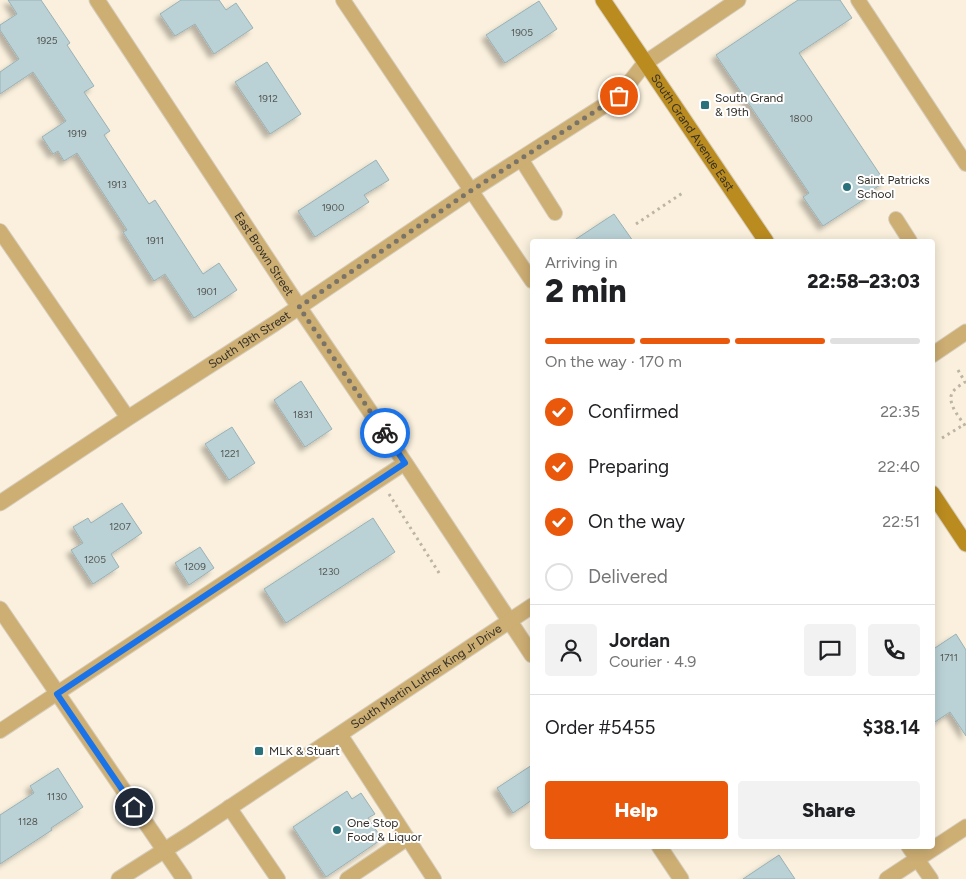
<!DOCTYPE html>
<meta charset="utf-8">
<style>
body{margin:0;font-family:Figtree,sans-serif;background:#f2f2f2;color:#202124;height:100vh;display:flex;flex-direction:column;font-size:19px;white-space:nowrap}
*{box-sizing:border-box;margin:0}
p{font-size:16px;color:#757577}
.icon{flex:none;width:28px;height:28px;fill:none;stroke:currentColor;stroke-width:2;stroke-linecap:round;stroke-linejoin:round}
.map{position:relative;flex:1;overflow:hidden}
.sheet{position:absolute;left:530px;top:239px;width:405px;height:610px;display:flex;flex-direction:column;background:#fff;border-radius:5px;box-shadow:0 2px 12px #0003}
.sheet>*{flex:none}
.pin{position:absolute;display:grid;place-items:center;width:42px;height:42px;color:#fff;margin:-21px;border:2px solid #fff;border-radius:50%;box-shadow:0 1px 5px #0007}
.courier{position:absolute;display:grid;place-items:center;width:50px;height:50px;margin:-25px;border:4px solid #1a73e8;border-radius:50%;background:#fff;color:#222;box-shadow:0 1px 6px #0007}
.head em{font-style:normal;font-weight:800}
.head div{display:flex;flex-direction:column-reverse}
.head{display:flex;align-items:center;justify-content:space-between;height:85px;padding:0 15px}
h1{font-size:32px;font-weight:800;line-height:38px}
.bar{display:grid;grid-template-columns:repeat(4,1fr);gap:8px 5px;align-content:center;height:60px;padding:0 15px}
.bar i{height:6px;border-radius:4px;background:#e0e0e0}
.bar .selected{background:#ea580c}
.bar p{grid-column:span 4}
.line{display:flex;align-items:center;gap:12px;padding:0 15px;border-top:1px solid #e0e0e0}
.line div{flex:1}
.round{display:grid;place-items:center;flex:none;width:52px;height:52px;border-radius:5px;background:#f2f2f2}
ol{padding:0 15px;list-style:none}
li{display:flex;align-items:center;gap:15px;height:55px}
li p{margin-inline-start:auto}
li .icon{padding:5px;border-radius:50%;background:#ea580c;color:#fff;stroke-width:4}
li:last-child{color:#757577}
li i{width:28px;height:28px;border:2px solid #e0e0e0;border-radius:50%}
.cta{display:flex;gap:10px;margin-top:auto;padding:10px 15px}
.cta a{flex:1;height:58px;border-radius:5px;background:#ea580c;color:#fff;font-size:20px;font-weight:800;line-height:58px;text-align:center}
.cta a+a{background:#f2f2f2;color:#202124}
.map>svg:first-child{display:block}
.building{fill:#bad2d6;stroke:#99b1b5;filter:url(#shadow)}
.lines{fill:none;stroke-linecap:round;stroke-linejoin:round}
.service-casing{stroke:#d6cdbd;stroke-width:16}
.minor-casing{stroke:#d6cdbd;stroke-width:17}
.tertiary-casing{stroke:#d6cdbd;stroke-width:17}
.secondary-casing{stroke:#d6cdbd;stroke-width:17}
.path{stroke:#bcb4a4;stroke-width:3;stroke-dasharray:2.5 4;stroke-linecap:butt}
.service{stroke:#cdae73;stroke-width:14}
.minor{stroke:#cdae73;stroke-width:15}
.tertiary{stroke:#cdae73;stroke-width:15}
.secondary{stroke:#ba8b1f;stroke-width:15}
.done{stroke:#797368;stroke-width:5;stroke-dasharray:0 9}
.route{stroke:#1a73e8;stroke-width:6}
.poi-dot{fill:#29717b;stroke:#fff;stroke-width:2}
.labels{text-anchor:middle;stroke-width:4;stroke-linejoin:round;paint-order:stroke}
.number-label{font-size:10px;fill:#565854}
.poi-label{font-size:12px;fill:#343029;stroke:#fff;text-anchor:start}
.street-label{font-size:12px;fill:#343029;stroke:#fff}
</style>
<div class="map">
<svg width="966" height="879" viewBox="0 0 966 879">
<defs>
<filter id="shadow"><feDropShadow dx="-4.5" dy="4.5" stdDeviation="2.5" flood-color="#0004"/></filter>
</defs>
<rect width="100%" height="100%" fill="#faf0dd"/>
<!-- building -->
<g class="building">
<path d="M8,0H41L70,43L67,45L94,86L84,92L110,131L104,135L149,204L155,200L203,274L219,263L237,290L194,318L165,274L154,281L123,232L127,230L77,153L64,161L58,151L53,154L42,137L66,121L33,72L0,94V72L19,59L0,30V25L17,14Z"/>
<path d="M181,0H219L226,10L236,3L253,28L214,54L195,24L175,36L160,14Z"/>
<path d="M798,0H840L852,18L799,53L885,182L869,192L871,195L823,226L803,197L809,193L716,55Z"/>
<path d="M539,1L557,29L505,63L486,35Z"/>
<path d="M267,62L301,114L270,134L235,82Z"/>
<path d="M376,160L389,180L364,195L369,202L315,237L298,211Z"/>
<path d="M614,214L633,241H573Z"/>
<path d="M301,381L332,429L305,447L274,400Z"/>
<path d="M232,427L255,463L229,480L205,444Z"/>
<path d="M122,503L142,533L111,554L119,567L93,584L71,550L83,543L73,527L88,518L91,523Z"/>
<path d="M373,518L395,552L286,623L264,589Z"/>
<path d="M200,547L214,568L189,585L175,563Z"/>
<path d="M956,634L966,650V736L950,712L932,724V650Z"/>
<path d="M532,765V800L513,813L497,788Z"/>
<path d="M58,768L83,807L51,828L52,830L0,864V815L34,793L30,786Z"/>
<path d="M347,791L352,799L361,793L375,814L368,818L382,839L326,877L293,827Z"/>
<path d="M779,855L795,879H743Z"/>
</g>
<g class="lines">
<!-- service casing -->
<g class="service-casing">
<g id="service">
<path d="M343,0L532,281"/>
<path d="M858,0L966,164"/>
<path d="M521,159L555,213"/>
<path d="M896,219L910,241"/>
<path d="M0,231L128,418"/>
<path d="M0,731L405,463"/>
<path d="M340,734L434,879"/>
<path d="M229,807L278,879"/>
<path d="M908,846L931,879"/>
<path d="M347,879L408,838"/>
</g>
</g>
<!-- minor casing -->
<g class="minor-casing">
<g id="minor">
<path id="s1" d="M97,0L299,307L405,463L532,655"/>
<path id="s2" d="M0,503L128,418L274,324L472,190L619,96L645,63L738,0"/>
<path d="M0,609L184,879"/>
<path d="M659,846L681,879"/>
<path d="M887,879L966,827"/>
</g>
</g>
<!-- tertiary casing -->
<g class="tertiary-casing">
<g id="tertiary">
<path d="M932,355L966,332"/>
<path id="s3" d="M119,879L190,834L532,606"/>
</g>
</g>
<!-- secondary casing -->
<g class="secondary-casing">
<g id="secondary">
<path id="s4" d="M603,0L766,241"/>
<path d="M932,493L966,544"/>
</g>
</g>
<!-- path -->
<g class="path">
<path d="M636,224L684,192"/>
<path d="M958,370L965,382C961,385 955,388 952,393C947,404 960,418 966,427"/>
<path d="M942,438L965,424"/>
<path d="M389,494L441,576"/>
</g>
<!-- service -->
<use href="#service" class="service"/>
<!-- minor -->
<use href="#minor" class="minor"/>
<!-- tertiary -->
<use href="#tertiary" class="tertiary"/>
<!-- secondary -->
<use href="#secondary" class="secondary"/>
</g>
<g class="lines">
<!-- done -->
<path class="done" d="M385,433L299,307L472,190L619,96"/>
<!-- route -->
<path class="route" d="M134,807L57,694L405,463L385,433"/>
</g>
<!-- markers -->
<g class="poi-dot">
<rect x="700" y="100" width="10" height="10" rx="2.5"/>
<circle cx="847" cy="187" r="5"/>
<rect x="254" y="746" width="10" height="10" rx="2.5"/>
<circle cx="337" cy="830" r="5"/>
</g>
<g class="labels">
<!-- number labels -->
<g class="number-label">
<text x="522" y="36">1905</text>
<text x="47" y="44">1925</text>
<text x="268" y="102">1912</text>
<text x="801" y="122">1800</text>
<text x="77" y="137">1919</text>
<text x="117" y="188">1913</text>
<text x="333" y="211">1900</text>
<text x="155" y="244">1911</text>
<text x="207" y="295">1901</text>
<text x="303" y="418">1831</text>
<text x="230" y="457">1221</text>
<text x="120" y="530">1207</text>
<text x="95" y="563">1205</text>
<text x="195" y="570">1209</text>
<text x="329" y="575">1230</text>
<text x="949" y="661">1711</text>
<text x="57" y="800">1130</text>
<text x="28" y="825">1128</text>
</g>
<!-- poi labels -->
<g class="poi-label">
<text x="715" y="102">South Grand<tspan x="715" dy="14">&amp; 19th</tspan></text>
<text x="857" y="184">Saint Patricks<tspan x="857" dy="14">School</tspan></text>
<text x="269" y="755">MLK &amp; Stuart</text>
<text x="347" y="827">One Stop<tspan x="347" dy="14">Food &amp; Liquor</tspan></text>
</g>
<!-- street labels -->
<g class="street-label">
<text dy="4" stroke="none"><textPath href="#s4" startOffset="160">South Grand Avenue East</textPath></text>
<text dy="4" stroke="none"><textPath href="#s1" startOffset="304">East Brown Street</textPath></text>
<text dy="4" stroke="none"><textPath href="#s2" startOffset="298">South 19th Street</textPath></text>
<text dy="4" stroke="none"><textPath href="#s3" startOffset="368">South Martin Luther King Jr Drive</textPath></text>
</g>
</g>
</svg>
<div class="pin" style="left:619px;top:96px;background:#ea580c"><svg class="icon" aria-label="bag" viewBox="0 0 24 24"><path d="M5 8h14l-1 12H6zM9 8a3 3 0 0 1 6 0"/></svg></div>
<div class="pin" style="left:134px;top:807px;background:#1f2937"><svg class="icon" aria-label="home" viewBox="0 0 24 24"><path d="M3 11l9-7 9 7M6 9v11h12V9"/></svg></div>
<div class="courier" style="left:385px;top:433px"><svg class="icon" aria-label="bike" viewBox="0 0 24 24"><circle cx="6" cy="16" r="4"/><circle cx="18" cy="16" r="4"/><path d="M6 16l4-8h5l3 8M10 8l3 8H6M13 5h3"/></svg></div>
<section class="sheet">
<div class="head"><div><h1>2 min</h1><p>Arriving in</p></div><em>22:58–23:03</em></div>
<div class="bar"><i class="selected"></i><i class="selected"></i><i class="selected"></i><i></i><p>On the way · 170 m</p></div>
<ol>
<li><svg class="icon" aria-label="check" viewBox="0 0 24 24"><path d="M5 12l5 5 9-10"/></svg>Confirmed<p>22:35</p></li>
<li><svg class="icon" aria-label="check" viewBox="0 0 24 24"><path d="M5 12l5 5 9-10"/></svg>Preparing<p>22:40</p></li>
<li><svg class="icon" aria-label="check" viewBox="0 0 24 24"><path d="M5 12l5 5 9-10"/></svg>On the way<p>22:51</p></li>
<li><i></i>Delivered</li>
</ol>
<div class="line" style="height:90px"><a class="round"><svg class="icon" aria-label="person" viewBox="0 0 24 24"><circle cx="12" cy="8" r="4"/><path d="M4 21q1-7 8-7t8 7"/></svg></a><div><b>Jordan</b><p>Courier · 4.9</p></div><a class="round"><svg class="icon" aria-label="chat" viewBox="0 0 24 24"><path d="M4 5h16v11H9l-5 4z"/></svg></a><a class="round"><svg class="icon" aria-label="phone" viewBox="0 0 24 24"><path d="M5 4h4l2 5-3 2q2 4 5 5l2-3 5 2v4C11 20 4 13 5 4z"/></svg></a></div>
<div class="line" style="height:65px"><div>Order #5455</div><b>$38.14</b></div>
<div class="cta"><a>Help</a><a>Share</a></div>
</section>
</div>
